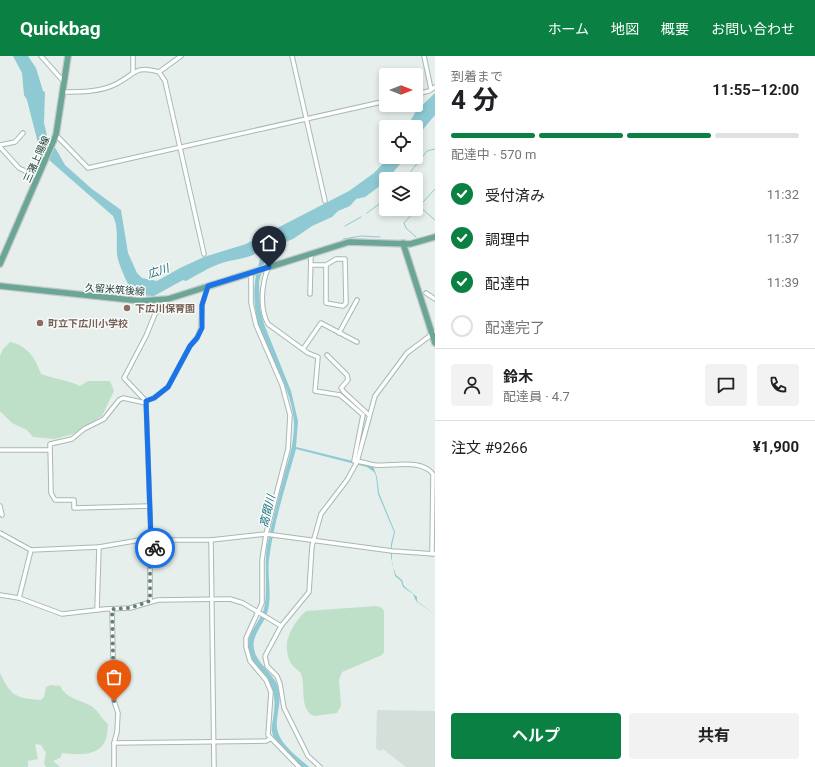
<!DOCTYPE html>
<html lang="ja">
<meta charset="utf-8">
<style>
body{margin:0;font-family:Roboto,"Noto Sans JP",sans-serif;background:#f2f2f2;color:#202124;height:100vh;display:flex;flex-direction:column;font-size:15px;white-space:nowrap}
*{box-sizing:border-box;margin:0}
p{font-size:13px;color:#757577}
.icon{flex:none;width:22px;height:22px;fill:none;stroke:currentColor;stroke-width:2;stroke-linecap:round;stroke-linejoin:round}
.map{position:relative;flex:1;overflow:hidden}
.sheet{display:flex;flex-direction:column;background:#fff;width:380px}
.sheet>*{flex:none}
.needle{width:26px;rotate:90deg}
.fabs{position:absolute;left:379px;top:12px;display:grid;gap:8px}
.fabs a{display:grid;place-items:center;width:44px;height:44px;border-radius:4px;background:#fff;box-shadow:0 2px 6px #0003;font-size:20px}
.pin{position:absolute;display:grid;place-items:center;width:34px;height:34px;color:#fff;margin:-41px -17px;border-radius:50% 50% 50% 0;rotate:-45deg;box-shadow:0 0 4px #0007}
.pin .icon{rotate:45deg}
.courier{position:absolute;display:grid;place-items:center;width:40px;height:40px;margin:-20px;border:3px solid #1a73e8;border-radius:50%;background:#fff;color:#222;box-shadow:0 1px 5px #0007}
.summary em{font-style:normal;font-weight:700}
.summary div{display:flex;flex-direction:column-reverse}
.summary{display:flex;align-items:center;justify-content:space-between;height:68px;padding:0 16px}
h1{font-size:26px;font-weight:700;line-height:30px}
.bar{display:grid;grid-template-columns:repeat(4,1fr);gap:6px 4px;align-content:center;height:48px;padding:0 16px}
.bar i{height:5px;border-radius:3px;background:#e0e0e0}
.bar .current{background:#0b8043}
.bar p{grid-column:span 4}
.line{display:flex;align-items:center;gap:10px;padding:0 16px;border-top:1px solid #e0e0e0}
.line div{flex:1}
.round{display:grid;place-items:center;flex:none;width:42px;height:42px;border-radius:4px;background:#f2f2f2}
ol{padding:0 16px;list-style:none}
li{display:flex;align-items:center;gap:12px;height:44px}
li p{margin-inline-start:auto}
li .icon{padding:4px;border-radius:50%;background:#0b8043;color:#fff;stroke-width:4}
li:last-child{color:#757577}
li i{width:22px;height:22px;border:2px solid #e0e0e0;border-radius:50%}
.primary-button{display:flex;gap:8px;margin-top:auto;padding:8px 16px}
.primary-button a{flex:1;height:46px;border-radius:4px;background:#0b8043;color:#fff;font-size:16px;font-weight:700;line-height:46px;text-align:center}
.primary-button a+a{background:#f2f2f2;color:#202124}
header{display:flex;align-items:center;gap:24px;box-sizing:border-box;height:56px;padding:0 20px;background:#0b8043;color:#fff}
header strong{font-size:19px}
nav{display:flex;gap:22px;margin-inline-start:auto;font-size:14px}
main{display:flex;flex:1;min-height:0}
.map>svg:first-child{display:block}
.built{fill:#d4dfda}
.green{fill:#bfe0c8}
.water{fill:#8ec9d4}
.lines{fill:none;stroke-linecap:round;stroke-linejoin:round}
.stream{stroke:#8ec9d4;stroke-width:1}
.street-casing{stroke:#a8b8b2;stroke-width:5.5}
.primary-casing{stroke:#c2cac8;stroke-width:8}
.street{stroke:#fff;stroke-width:3.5}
.primary{stroke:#6aa596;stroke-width:5.5}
.done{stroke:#687f78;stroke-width:4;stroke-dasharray:0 7.2}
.route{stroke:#1a73e8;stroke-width:5}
.education-dot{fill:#8d6e63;stroke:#f7fbf9;stroke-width:1.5}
.labels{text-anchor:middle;stroke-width:3;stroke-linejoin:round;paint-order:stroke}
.street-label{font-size:10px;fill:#24423a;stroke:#f7fbf9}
.education-label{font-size:10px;font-weight:bold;fill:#785e54;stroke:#f7fbf9;text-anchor:start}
.water-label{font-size:11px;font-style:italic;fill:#1c6f80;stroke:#f7fbf9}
</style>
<header>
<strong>Quickbag</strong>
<nav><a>ホーム</a><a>地図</a><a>概要</a><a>お問い合わせ</a></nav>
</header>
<main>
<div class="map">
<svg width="435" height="711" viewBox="0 0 435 711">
<rect width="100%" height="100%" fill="#e6efeb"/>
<!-- built -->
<path class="built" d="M377,654L435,655V711H406L383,693L380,695L376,692Z"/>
<!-- green -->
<g class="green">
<path d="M10,286C27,289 36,303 41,318C55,323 68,324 80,330L88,325H110L114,335L102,360L73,378L55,383L33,381L27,374L12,367L0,355V300L3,293Z"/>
<path d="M377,550L382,552L384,555V596L382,599L342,616L339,624L341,650L337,657L314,660C299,654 306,631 301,618C300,615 297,614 295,612C288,606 286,595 287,586C289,575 298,562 306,555Z"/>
<path d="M0,617C11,640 15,642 41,644L44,641L46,631L51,629L60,630C70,649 91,641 102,662C104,664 107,667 108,669C108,671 107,676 107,678C104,701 80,699 62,697L60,702L53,705L60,711H46L44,707L46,697L41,689L35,688L38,703L28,705V711H0Z"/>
</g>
<!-- water -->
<g class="water">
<path d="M13,0H28L36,12L43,35L45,36L44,67L48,84L56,93L65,109L92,133L121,154L128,197L137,217L142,222L157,225L180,212L204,201L246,188L349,135L374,117L389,101H406L384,127L365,141L356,143L350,150L338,155L332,161L312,170L293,183L273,191L266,200L259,226L260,252L264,268L291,335L298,365L296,391L373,410L377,421L379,437L395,476L392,489V508L396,519L402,524L404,530L417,541V545L435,559L416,545L413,538L403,531L401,525L395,520L391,501V488L394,476L378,438L376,420L374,416L367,411L296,393C286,429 274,465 269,503C267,520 272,537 268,554C265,568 251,578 254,593C257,609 275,617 279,634C281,644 278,653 277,664C274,685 295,698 309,711H302C291,700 269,687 272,669C274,657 276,647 273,636C269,620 252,611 249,595C245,578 259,568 264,553C268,536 264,509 267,490C272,465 279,440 285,416C290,400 294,385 294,368C293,331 267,301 258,267C254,251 253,235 256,219C257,213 261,204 260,198L257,197C248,202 239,203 229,205C214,208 199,218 186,225L183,224L154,240L135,239C129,232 118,208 117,198C116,186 119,172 113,160L48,103L39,91L27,44L24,39L22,17Z"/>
<path d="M435,37V59L424,72L416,87V71H407L416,55Z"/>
</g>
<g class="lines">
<!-- stream -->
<g class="stream">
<path d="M405,123L427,95L435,93"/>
<path d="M421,152L435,164"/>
<path d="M367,157L386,143"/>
<path d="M345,170L361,161"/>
<path d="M416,181L406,172L404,167L435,133"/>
<path d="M343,183L361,180L380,181"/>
</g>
<!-- street casing -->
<g class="street-casing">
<g id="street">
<path d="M41,0L64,26"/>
<path d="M292,0L325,145"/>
<path d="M424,0L431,33"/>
<path d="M133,16V0"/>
<path d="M159,16L181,0"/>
<path d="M63,36C80,36 101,36 116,28C136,18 134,9 159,16L165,25L204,198"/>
<path d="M416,38L429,35L435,31"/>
<path d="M56,79L88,112L386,45"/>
<path d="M0,89L15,86L23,77"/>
<path d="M0,91L19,112L38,121"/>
<path d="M311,209H326L336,203H345L346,247L343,250L326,247V209"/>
<path d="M268,212C262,227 259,252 268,268L308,297L318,301L315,335L340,339L363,359L354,405C361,405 368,408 375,409C392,411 420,402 433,418L432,498"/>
<path d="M251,217V247L256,269L282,329L290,359L288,393L266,478L262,504V547L246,582V591L250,605L266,624L271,636L268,679L299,711"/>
<path d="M426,237L435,243"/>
<path d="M310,238L311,198"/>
<path d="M339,277L357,244"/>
<path d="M303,293L321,267L357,286"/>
<path d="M327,299L347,319L348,324L341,332L344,336L369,359"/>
<path d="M144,343L124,322L146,280L155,258L167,244"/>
<path d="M146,347L123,342L119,344L104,363L84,373L72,383L50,388L51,437L55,444H74V452L149,450"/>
<path d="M0,394H50"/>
<path d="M0,450L2,459"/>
<path d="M0,477L31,494L99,491L140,484H211L266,478L392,495L435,498"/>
<path d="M151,484L146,345L154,342L168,331L190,290L197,282L201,272L202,249L208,230"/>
<path d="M211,484L214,711"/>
<path d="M0,539L19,542L62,558L105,553L130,552L158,544L230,543L243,547L281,570"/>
<path d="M19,542L31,494"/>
<path d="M150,545V506L155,491V485"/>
<path d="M112,553L114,645L118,657L117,676L114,687V711"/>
<path d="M97,554L99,491"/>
<path d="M114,687L266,685L270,683"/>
<path d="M320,711L308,700L284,652L280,628L277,620L267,610L265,600L281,570L309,536L312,490L321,458L347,424L357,406L375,340L407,297L435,276"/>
</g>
</g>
<!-- primary casing -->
<g class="primary-casing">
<g id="primary">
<path d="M403,187L435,287"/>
<path d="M0,208L56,79L68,0"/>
<path d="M0,230L141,245L168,243L349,186L410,188L435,181"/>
</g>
</g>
<!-- street -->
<use href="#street" class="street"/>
<!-- primary -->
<use href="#primary" class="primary"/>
</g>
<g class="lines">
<!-- done -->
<path class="done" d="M114,645L112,553L130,552L150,545V506L155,492"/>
<!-- route -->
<path class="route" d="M155,492L154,485L151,484L146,345L154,342L168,331L190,290L197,282L202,272V249L208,230L269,211"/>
</g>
<!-- markers -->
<g class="education-dot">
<circle cx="127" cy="252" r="4"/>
<circle cx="40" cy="267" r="4"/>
</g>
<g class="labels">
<!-- street labels -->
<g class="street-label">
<text transform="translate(36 103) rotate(-66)" y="4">三潴上陽線</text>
<text transform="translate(115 233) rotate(4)" y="4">久留米筑後線</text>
</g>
<!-- education labels -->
<g class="education-label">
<text x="135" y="256">下広川保育園</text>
<text x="48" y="271">町立下広川小学校</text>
</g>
<!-- water labels -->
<g class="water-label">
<text transform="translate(158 215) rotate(-18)" y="4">広川</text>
<text transform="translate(267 455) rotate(-76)" y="4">高間川</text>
</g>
</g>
</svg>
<div class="fabs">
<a><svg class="needle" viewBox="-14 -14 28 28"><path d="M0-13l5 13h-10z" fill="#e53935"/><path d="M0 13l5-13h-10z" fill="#757577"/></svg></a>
<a><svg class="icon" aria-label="locate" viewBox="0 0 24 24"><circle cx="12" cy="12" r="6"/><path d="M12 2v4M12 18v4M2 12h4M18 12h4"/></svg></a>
<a><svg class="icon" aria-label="layers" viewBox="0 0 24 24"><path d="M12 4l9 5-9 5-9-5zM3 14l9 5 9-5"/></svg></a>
</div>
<div class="pin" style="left:114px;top:645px;background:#ea580c"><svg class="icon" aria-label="bag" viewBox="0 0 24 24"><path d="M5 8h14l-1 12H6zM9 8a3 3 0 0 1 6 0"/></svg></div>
<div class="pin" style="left:269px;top:211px;background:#1f2937"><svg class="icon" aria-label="home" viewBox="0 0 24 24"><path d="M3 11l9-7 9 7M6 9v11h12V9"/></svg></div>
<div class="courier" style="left:155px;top:492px"><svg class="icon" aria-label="bike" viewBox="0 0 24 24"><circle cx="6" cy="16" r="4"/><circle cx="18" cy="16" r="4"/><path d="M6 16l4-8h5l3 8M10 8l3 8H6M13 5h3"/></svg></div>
</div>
<section class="sheet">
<div class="summary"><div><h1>4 分</h1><p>到着まで</p></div><em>11:55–12:00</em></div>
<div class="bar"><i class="current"></i><i class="current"></i><i class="current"></i><i></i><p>配達中 · 570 m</p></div>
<ol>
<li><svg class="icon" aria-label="check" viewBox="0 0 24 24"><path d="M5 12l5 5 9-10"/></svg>受付済み<p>11:32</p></li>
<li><svg class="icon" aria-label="check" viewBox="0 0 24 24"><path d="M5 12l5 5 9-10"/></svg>調理中<p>11:37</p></li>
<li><svg class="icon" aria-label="check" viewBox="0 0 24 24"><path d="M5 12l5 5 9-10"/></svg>配達中<p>11:39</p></li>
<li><i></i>配達完了</li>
</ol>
<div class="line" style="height:72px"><a class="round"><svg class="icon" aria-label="person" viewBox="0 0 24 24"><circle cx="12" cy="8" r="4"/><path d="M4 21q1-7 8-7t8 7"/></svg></a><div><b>鈴木</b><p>配達員 · 4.7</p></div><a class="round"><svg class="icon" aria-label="chat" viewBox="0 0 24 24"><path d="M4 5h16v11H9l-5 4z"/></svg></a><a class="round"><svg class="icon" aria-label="phone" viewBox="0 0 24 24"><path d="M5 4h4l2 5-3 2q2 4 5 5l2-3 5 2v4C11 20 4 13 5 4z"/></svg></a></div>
<div class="line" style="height:52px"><div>注文 #9266</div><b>¥1,900</b></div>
<div class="primary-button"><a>ヘルプ</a><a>共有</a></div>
</section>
</main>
